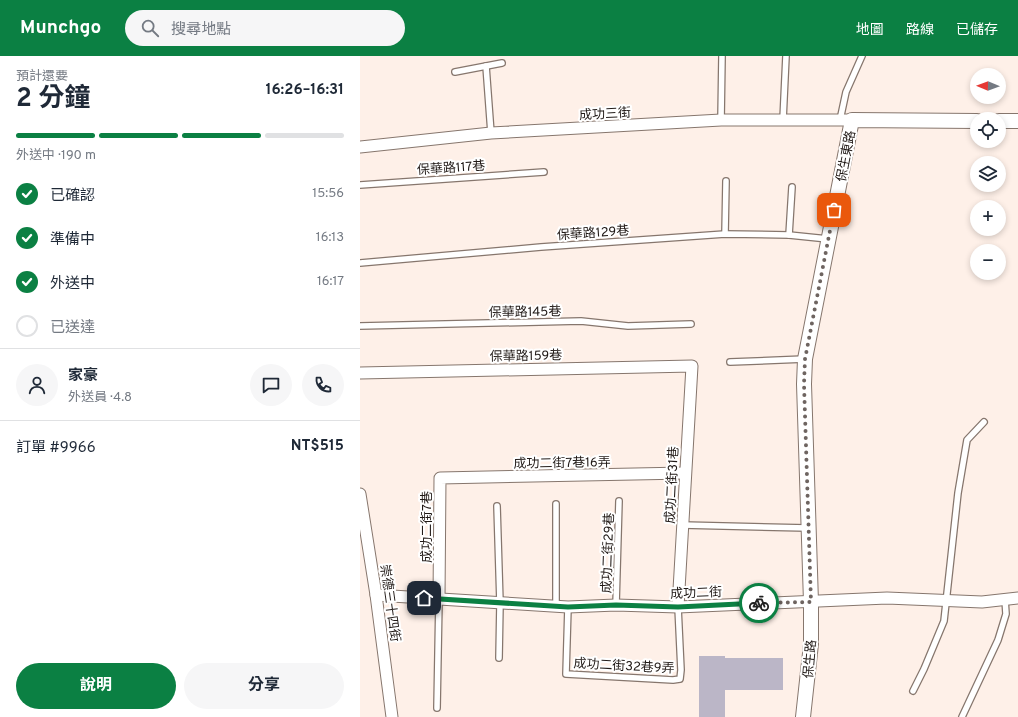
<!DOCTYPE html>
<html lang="zh-TW">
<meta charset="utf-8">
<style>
body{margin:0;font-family:Overpass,"Noto Sans TC",sans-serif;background:#f6f6f7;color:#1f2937;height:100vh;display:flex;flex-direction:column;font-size:15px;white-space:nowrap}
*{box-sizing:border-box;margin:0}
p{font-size:13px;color:#747a83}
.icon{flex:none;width:22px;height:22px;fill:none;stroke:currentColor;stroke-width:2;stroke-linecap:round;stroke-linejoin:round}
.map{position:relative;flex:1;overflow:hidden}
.side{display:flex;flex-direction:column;background:#fff;width:360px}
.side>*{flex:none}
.needle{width:26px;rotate:271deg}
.controls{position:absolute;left:610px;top:12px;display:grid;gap:8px}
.controls a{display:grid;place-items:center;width:36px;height:36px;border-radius:50%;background:#fff;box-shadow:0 2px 6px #0003;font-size:20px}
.pin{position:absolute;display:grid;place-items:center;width:34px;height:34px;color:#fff;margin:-17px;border-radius:8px;box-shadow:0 2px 6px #0006}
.courier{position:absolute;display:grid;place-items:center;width:40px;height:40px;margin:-20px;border:3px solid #0b8043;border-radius:50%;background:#fff;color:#222;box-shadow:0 1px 5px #0007}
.summary em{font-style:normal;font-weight:700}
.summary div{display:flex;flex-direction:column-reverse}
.summary{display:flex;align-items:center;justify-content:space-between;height:68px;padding:0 16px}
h1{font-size:26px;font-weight:700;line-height:30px}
.bar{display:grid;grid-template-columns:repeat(4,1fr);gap:6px 4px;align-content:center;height:48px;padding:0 16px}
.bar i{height:5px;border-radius:3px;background:#e0e1e3}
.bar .current{background:#0b8043}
.bar p{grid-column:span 4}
.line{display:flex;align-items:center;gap:10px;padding:0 16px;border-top:1px solid #e0e1e3}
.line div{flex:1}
.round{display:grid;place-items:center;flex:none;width:42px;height:42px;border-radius:21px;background:#f6f6f7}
ol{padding:0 16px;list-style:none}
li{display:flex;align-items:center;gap:12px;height:44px}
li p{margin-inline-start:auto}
li .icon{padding:4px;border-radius:50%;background:#0b8043;color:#fff;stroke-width:4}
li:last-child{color:#747a83}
li i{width:22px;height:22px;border:2px solid #e0e1e3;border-radius:50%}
.primary-button{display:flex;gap:8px;margin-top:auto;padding:8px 16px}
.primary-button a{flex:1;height:46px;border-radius:24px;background:#0b8043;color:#fff;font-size:16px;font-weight:700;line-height:46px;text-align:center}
.primary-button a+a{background:#f6f6f7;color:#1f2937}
header{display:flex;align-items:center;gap:24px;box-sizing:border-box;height:56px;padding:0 20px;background:#0b8043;color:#fff}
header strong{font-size:19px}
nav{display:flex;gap:22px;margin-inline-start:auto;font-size:14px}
.search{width:280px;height:36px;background:#f6f6f7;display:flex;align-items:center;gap:10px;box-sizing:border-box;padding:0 14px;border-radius:22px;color:#747a83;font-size:15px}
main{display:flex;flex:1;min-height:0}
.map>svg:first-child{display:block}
.building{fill:#bbb6c7}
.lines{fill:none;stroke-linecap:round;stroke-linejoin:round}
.service-casing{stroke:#86766d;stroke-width:8}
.minor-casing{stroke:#86766d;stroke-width:13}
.tertiary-casing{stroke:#86766d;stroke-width:16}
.service{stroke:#fff;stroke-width:5.5}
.minor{stroke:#fff;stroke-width:11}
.tertiary{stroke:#fff;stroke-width:14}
.done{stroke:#6e6460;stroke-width:4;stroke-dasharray:0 7.2}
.route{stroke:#0b8043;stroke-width:5}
.labels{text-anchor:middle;stroke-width:4;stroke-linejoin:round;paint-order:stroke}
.street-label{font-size:13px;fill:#201916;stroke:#fff}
</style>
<header>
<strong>Munchgo</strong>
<div class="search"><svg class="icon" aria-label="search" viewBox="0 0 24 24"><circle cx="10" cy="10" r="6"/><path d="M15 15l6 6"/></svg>搜尋地點</div>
<nav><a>地圖</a><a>路線</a><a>已儲存</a></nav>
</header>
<main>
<section class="side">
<div class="summary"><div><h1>2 分鐘</h1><p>預計還要</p></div><em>16:26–16:31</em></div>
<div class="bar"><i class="current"></i><i class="current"></i><i class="current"></i><i></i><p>外送中 · 190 m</p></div>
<ol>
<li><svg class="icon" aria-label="check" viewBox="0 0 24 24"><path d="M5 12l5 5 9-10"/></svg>已確認<p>15:56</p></li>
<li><svg class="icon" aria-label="check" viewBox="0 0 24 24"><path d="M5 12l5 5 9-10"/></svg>準備中<p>16:13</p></li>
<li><svg class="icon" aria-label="check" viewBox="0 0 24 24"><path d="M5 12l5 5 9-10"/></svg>外送中<p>16:17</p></li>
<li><i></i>已送達</li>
</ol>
<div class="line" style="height:72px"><a class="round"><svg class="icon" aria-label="person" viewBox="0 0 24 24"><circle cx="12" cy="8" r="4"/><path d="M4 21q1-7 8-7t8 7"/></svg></a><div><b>家豪</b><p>外送員 · 4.8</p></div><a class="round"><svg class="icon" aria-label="chat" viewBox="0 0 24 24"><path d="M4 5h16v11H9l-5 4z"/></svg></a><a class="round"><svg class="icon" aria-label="phone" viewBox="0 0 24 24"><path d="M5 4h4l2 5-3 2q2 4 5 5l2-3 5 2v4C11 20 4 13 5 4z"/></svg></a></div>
<div class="line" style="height:52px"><div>訂單 #9966</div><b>NT$515</b></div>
<div class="primary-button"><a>說明</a><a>分享</a></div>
</section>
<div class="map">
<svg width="658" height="661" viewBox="0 0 658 661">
<rect width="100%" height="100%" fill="#fef0e8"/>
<!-- building -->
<path class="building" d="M339,600H365V602H423V634H365V661H339Z"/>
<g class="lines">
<!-- service casing -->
<g class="service-casing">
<g id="service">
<path d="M126,10L131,77"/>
<path d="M95,16L142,7"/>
<path d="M361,64L362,0"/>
<path d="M423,64L426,0"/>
<path d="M480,64L486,36L502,0"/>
<path d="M0,129L184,116"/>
<path d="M365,178L366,125"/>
<path d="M429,179L432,131"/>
<path d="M0,207L181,191L365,178L429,179L468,183"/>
<path d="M0,270L221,265L268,270L331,268"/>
<path d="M370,306L445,303"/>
<path d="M196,448V550"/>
<path d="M137,450L140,547L139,602"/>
<path d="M322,469L448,472"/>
<path d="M256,549L259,445"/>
<path d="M208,551L206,618L313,624L320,623L321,614L318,551"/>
<path d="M553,635L564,613L584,565L598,437L607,384L624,366"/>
<path d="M77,652L79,543"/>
<path d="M602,661L638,584L646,558L645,543"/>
</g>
</g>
<!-- minor casing -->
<g class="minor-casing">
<g id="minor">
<path d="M0,91L131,77L361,64H492"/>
<path d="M0,317L332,310L318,551"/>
<path d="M0,438L16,539L32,661"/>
<path d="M16,539L208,551L256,549L318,551L527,542L622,546L658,542"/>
<path d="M79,543L80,422L325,417"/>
</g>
</g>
<!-- tertiary casing -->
<g class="tertiary-casing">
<g id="tertiary">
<path d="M639,65H658"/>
<path d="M443,661L451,588V546L444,328L445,303L492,64L617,65"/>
</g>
</g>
<!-- service -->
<use href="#service" class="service"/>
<!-- minor -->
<use href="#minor" class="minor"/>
<!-- tertiary -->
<use href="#tertiary" class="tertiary"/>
</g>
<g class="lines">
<!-- done -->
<path class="done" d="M399,547L451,546L444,328L445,303L474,154"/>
<!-- route -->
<path class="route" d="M64,542L208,551L256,549L318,551L399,547"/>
</g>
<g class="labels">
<!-- street labels -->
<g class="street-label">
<text transform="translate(245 57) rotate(-3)" y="5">成功三街</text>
<text transform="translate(485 100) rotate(-79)" y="5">保生東路</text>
<text transform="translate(91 111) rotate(-4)" y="5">保華路117巷</text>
<text transform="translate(233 176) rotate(-4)" y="5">保華路129巷</text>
<text transform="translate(165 255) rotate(-1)" y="5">保華路145巷</text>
<text transform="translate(166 299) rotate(-1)" y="5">保華路159巷</text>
<text transform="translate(202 406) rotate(-1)" y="5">成功二街7巷16弄</text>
<text transform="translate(311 429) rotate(-87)" y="5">成功二街31巷</text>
<text transform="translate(66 471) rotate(-90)" y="5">成功二街7巷</text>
<text transform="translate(247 497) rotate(-88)" y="5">成功二街29巷</text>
<text transform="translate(336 536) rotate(-2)" y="5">成功二街</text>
<text transform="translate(31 547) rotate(82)" y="5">崇德三十四街</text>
<text transform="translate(449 603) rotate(-85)" y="5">保生路</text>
<text transform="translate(264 609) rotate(3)" y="5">成功二街32巷9弄</text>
</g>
</g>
</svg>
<div class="controls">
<a><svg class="needle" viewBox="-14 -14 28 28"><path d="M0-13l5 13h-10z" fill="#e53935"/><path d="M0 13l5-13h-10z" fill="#747a83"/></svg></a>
<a><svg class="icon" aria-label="locate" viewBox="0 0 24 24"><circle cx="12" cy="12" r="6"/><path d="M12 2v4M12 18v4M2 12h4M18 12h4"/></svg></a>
<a><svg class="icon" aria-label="layers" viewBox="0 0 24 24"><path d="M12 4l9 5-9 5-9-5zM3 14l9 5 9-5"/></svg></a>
<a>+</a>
<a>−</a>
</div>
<div class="pin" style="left:474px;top:154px;background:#ea580c"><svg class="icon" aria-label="bag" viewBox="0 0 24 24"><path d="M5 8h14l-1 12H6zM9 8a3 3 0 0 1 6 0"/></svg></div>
<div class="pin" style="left:64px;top:542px;background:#1f2937"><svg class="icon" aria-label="home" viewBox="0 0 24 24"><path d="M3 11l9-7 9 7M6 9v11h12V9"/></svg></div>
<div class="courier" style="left:399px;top:547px"><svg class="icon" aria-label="bike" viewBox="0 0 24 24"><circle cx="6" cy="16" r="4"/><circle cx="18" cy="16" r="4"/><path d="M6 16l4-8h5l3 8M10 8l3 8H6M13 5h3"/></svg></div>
</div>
</main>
